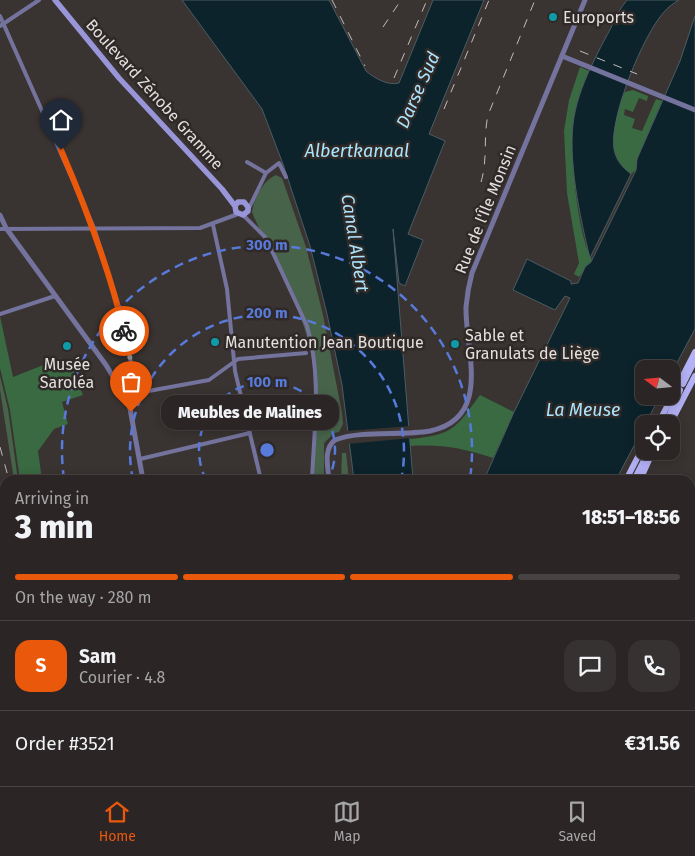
<!DOCTYPE html>
<meta charset="utf-8">
<style>
body{margin:0;font-family:"Fira Sans",sans-serif;background:#373232;color:#f1f3f6;height:100vh;display:flex;flex-direction:column;font-size:19px;white-space:nowrap}
*{box-sizing:border-box;margin:0}
p{font-size:16px;color:#a6a5a7}
.icon{flex:none;width:28px;height:28px;fill:none;stroke:currentColor;stroke-width:2;stroke-linecap:round;stroke-linejoin:round}
.map{position:relative;flex:1;overflow:hidden}
.panel{position:absolute;left:0px;top:475px;width:695px;height:311px;display:flex;flex-direction:column;background:#2b2625;border-radius:15px 15px 0 0;box-shadow:0 2px 12px #0003,0 0 0 1px #474342}
.panel>*{flex:none}
.needle{width:32px;rotate:286deg}
.tools{position:absolute;left:635px;top:360px;display:grid;gap:10px}
.tools a{display:grid;place-items:center;width:45px;height:45px;border-radius:10px;background:#2b2625;box-shadow:0 2px 12px #0003,0 0 0 1px #474342;font-size:25px}
.pin{position:absolute;display:grid;place-items:center;width:42px;height:42px;color:#fff;margin:-51px -21px;border-radius:50% 50% 50% 0;rotate:-45deg;box-shadow:0 0 5px #0007}
.pin .icon{rotate:45deg}
.courier{position:absolute;display:grid;place-items:center;width:50px;height:50px;margin:-25px;border:4px solid #ea580c;border-radius:50%;background:#fff;color:#222;box-shadow:0 1px 6px #0007}
.bubble{position:absolute;height:35px;border-radius:15px;background:#2b2625;box-shadow:0 2px 12px #0003,0 0 0 1px #474342;font-size:16px;font-weight:800;line-height:35px;text-align:center}
.summary em{font-style:normal;font-weight:800}
.summary div{display:flex;flex-direction:column-reverse}
.summary{display:flex;align-items:center;justify-content:space-between;height:85px;padding:0 15px}
h1{font-size:32px;font-weight:800;line-height:38px}
.bar{display:grid;grid-template-columns:repeat(4,1fr);gap:8px 5px;align-content:center;height:60px;padding:0 15px}
.bar i{height:6px;border-radius:4px;background:#474342}
.bar .current{background:#ea580c}
.bar p{grid-column:span 4}
.line{display:flex;align-items:center;gap:12px;padding:0 15px;border-top:1px solid #474342}
.line div{flex:1}
.round{display:grid;place-items:center;flex:none;width:52px;height:52px;border-radius:15px;background:#373232}
.dock{display:flex;justify-content:space-around;align-items:center;height:70px;border-top:1px solid #474342;background:#2b2625;font-size:14px;color:#a6a5a7}
.dock a{display:grid;justify-items:center;gap:2px}
.dock .current{color:#ea580c}
.map>svg:first-child{display:block}
.green{fill:#47644b}
.forest{fill:#396a41}
.water{fill:#0c232c;stroke:#4c5c62}
.pier{fill:#393331}
.lines{fill:none;stroke-linecap:round;stroke-linejoin:round}
.minor{stroke:#74739d;stroke-width:4}
.tertiary{stroke:#74739d;stroke-width:5}
.secondary{stroke:#9895d8;stroke-width:5.5}
.primary{stroke:#b4b2f7;stroke-width:6}
.rail{stroke:#c1bdbc;stroke-width:1;stroke-dasharray:9 9;stroke-linecap:butt}
.done{stroke:#a8a3a2;stroke-width:5;stroke-dasharray:0 9}
.route{stroke:#ea580c;stroke-width:6}
.ring{fill:none;stroke:#587ada;stroke-width:2.5;stroke-dasharray:9 6}
.culture-dot{fill:#0f9aa8;stroke:#2f2928;stroke-width:2}
.labels{text-anchor:middle;stroke-width:5;stroke-linejoin:round;paint-order:stroke}
.poi-label{font-size:16px;fill:#e3e0df;stroke:#2f2928;text-anchor:start}
.street-label{font-size:16px;fill:#e3e0df;stroke:#2f2928}
.water-label{font-size:18px;font-style:italic;fill:#aae4fd;stroke:#2f2928}
.centre{fill:#587ada;stroke:#2f2928;stroke-width:2.5}
.ring-label{font-size:15px;text-anchor:middle;font-weight:bold;fill:#587ada;stroke:#2f2928;stroke-width:5;stroke-linejoin:round;paint-order:stroke}
</style>
<div class="map">
<svg width="695" height="786" viewBox="0 0 695 786">
<rect width="100%" height="100%" fill="#393331"/>
<!-- green -->
<g class="green">
<path d="M276,175L282,178L306,247L323,315L342,413L343,424L339,432L334,433L324,443V480H310C313,439 319,394 311,353C301,303 271,258 252,212C254,199 263,180 276,175Z"/>
<path d="M0,376L8,409L18,480H15L13,473L0,390Z"/>
<path d="M342,453H346L349,480H341Z"/>
</g>
<!-- forest -->
<g class="forest">
<path d="M580,67L589,71C583,86 576,102 574,119C569,150 577,233 592,260L579,277L574,274L579,263L567,193L564,131L569,100Z"/>
<path d="M633,90L648,96L647,101L639,98L633,112L625,109L624,115L635,119L632,128L642,131L656,99L662,101L637,159L636,170L631,174C627,171 622,167 619,163C607,143 614,111 625,92Z"/>
<path d="M0,316L13,377L61,358L63,362L69,360L83,395L62,402L68,424L54,429L38,451L42,480H20L10,410L0,368Z"/>
<path d="M480,395L514,412L493,458C462,448 442,444 410,446V439C453,435 455,429 480,395Z"/>
<path d="M5,582V781H93V786H0V587Z"/>
</g>
<!-- water -->
<g class="water">
<path d="M182,0H329L366,71C374,78 388,86 399,83L433,0H484L429,134L445,141L408,234L423,240L405,286L399,283L393,229L413,480H354L342,385L327,314L310,246L283,164L262,109Z"/>
<path d="M627,0H679C674,3 668,7 664,12C643,35 609,118 614,149C616,160 622,167 631,174L590,258C580,218 567,158 574,117C581,78 604,43 621,8Z"/>
<path d="M695,16V329L671,374V369H644V396H660L616,480H484L514,412L570,298L565,296L555,310L513,290L527,259L571,281V284L578,283L585,267L591,262L636,170L637,159L680,61Z"/>
<rect x="392" y="781" width="148" height="5"/>
</g>
<!-- pier -->
<path class="pier" d="M411,426L412,438L347,444L346,431Z"/>
<g class="lines">
<!-- minor -->
<g class="minor">
<path d="M0,16L94,228L117,301L138,393"/>
<path d="M0,26L39,0"/>
<path d="M247,162L266,173L279,163L286,177"/>
<path d="M249,208L266,173"/>
<path d="M243,215L266,238L307,326C322,376 314,429 312,480"/>
<path d="M213,225L227,289L235,371L261,480"/>
<path d="M0,229L200,228L238,214"/>
<path d="M0,314L55,296"/>
<path d="M129,403L138,393L143,392L209,380L238,359L306,353"/>
<path d="M140,459L250,433"/>
<path d="M690,512L695,510"/>
<path d="M256,781V786"/>
</g>
<!-- tertiary -->
<g class="tertiary">
<path d="M562,56L695,110"/>
<path d="M0,215L6,228L106,365L129,403L143,480"/>
<path d="M329,480C328,467 323,449 335,440C360,430 402,436 430,431C493,418 465,350 466,307C467,295 469,284 472,273L585,0"/>
<path d="M192,781L193,786"/>
</g>
<!-- secondary -->
<g class="secondary">
<path d="M55,0L119,78L222,189L235,206L236,212L243,215L248,211V207L244,202H238L235,206"/>
<path d="M259,786L261,781"/>
<path d="M265,786L267,781"/>
</g>
<!-- primary -->
<g class="primary">
<path d="M683,384L694,362"/>
<path d="M658,424L695,352"/>
<path d="M666,424L680,390"/>
<path d="M670,424L695,376"/>
<path d="M626,480L644,445"/>
<path d="M634,480L649,451"/>
<path d="M640,480L653,451"/>
<path d="M551,786V781"/>
<path d="M558,786L559,781"/>
</g>
<!-- rail -->
<g class="rail">
<path d="M332,0L365,66"/>
<path d="M383,27L401,0"/>
<path d="M580,51L637,74"/>
<path d="M394,78L427,0"/>
<path d="M444,109L489,0"/>
<path d="M481,182C488,159 483,138 488,115L535,0"/>
<path d="M0,447L9,480"/>
<path d="M105,786L106,781"/>
</g>
</g>
<g class="lines">
<!-- done -->
<path class="done" d="M124,331L138,394L129,403L131,412"/>
<!-- route -->
<path class="route" d="M61,150C87,210 109,268 124,331"/>
</g>
<!-- distance rings -->
<g class="ring">
<path d="M206 480A68 68 0 1 1 328 480"/>
<path d="M133 480A137 137 0 1 1 401 480"/>
<path d="M64 479A205 205 0 1 1 470 479"/>
</g>
<!-- markers -->
<g class="culture-dot">
<circle cx="553" cy="17" r="5"/>
<circle cx="215" cy="342" r="5"/>
<circle cx="455" cy="344" r="5"/>
<circle cx="67" cy="346" r="5"/>
</g>
<g class="labels">
<!-- poi labels -->
<g class="poi-label">
<text x="563" y="23">Euroports</text>
<text x="465" y="341">Sable et<tspan x="465" dy="18">Granulats de Liège</tspan></text>
<text x="225" y="348">Manutention Jean Boutique</text>
<text x="67" y="370" text-anchor="middle">Musée<tspan x="67" dy="18">Saroléa</tspan></text>
</g>
<!-- street labels -->
<g class="street-label">
<text transform="translate(155 94) rotate(48)" y="6">Boulevard Zénobe Gramme</text>
<text transform="translate(485 209) rotate(-68)" y="6">Rue de l'Île Monsin</text>
</g>
<!-- water labels -->
<g class="water-label">
<text transform="translate(418 90) rotate(-66)" y="6">Darse Sud</text>
<text x="357" y="157">Albertkanaal</text>
<text transform="translate(355 243) rotate(81)" y="6">Canal Albert</text>
<text x="583" y="416">La Meuse</text>
</g>
</g>
<circle cx="267" cy="450" r="8" class="centre"/>
<g class="ring-label">
<text x="267" y="250">300 m</text>
<text x="267" y="318">200 m</text>
<text x="267" y="387">100 m</text>
</g>
</svg>
<div class="tools">
<a><svg class="needle" viewBox="-14 -14 28 28"><path d="M0-13l5 13h-10z" fill="#e53935"/><path d="M0 13l5-13h-10z" fill="#a6a5a7"/></svg></a>
<a><svg class="icon" aria-label="locate" viewBox="0 0 24 24"><circle cx="12" cy="12" r="6"/><path d="M12 2v4M12 18v4M2 12h4M18 12h4"/></svg></a>
</div>
<div class="pin" style="left:131px;top:412px;background:#ea580c"><svg class="icon" aria-label="bag" viewBox="0 0 24 24"><path d="M5 8h14l-1 12H6zM9 8a3 3 0 0 1 6 0"/></svg></div>
<div class="pin" style="left:61px;top:150px;background:#1f2937"><svg class="icon" aria-label="home" viewBox="0 0 24 24"><path d="M3 11l9-7 9 7M6 9v11h12V9"/></svg></div>
<div class="courier" style="left:124px;top:331px"><svg class="icon" aria-label="bike" viewBox="0 0 24 24"><circle cx="6" cy="16" r="4"/><circle cx="18" cy="16" r="4"/><path d="M6 16l4-8h5l3 8M10 8l3 8H6M13 5h3"/></svg></div>
<div class="bubble" style="left:161px;top:395px;width:178px">Meubles de Malines</div>
<section class="panel">
<div class="summary"><div><h1>3 min</h1><p>Arriving in</p></div><em>18:51–18:56</em></div>
<div class="bar"><i class="current"></i><i class="current"></i><i class="current"></i><i></i><p>On the way · 280 m</p></div>
<div class="line" style="height:90px"><b class="round" style="background:#ea580c;color:#fff">S</b><div><b>Sam</b><p>Courier · 4.8</p></div><a class="round"><svg class="icon" aria-label="chat" viewBox="0 0 24 24"><path d="M4 5h16v11H9l-5 4z"/></svg></a><a class="round"><svg class="icon" aria-label="phone" viewBox="0 0 24 24"><path d="M5 4h4l2 5-3 2q2 4 5 5l2-3 5 2v4C11 20 4 13 5 4z"/></svg></a></div>
<div class="line" style="height:65px"><div>Order #3521</div><b>€31.56</b></div>
</section>
</div>
<nav class="dock">
<a class="current"><svg class="icon" aria-label="home" viewBox="0 0 24 24"><path d="M3 11l9-7 9 7M6 9v11h12V9"/></svg>Home</a>
<a><svg class="icon" aria-label="map" viewBox="0 0 24 24"><path d="M3 6l6-2 6 2 6-2v14l-6 2-6-2-6 2zM9 4v14M15 6v14"/></svg>Map</a>
<a><svg class="icon" aria-label="saved" viewBox="0 0 24 24"><path d="M7 4h10v16l-5-4-5 4z"/></svg>Saved</a>
</nav>
